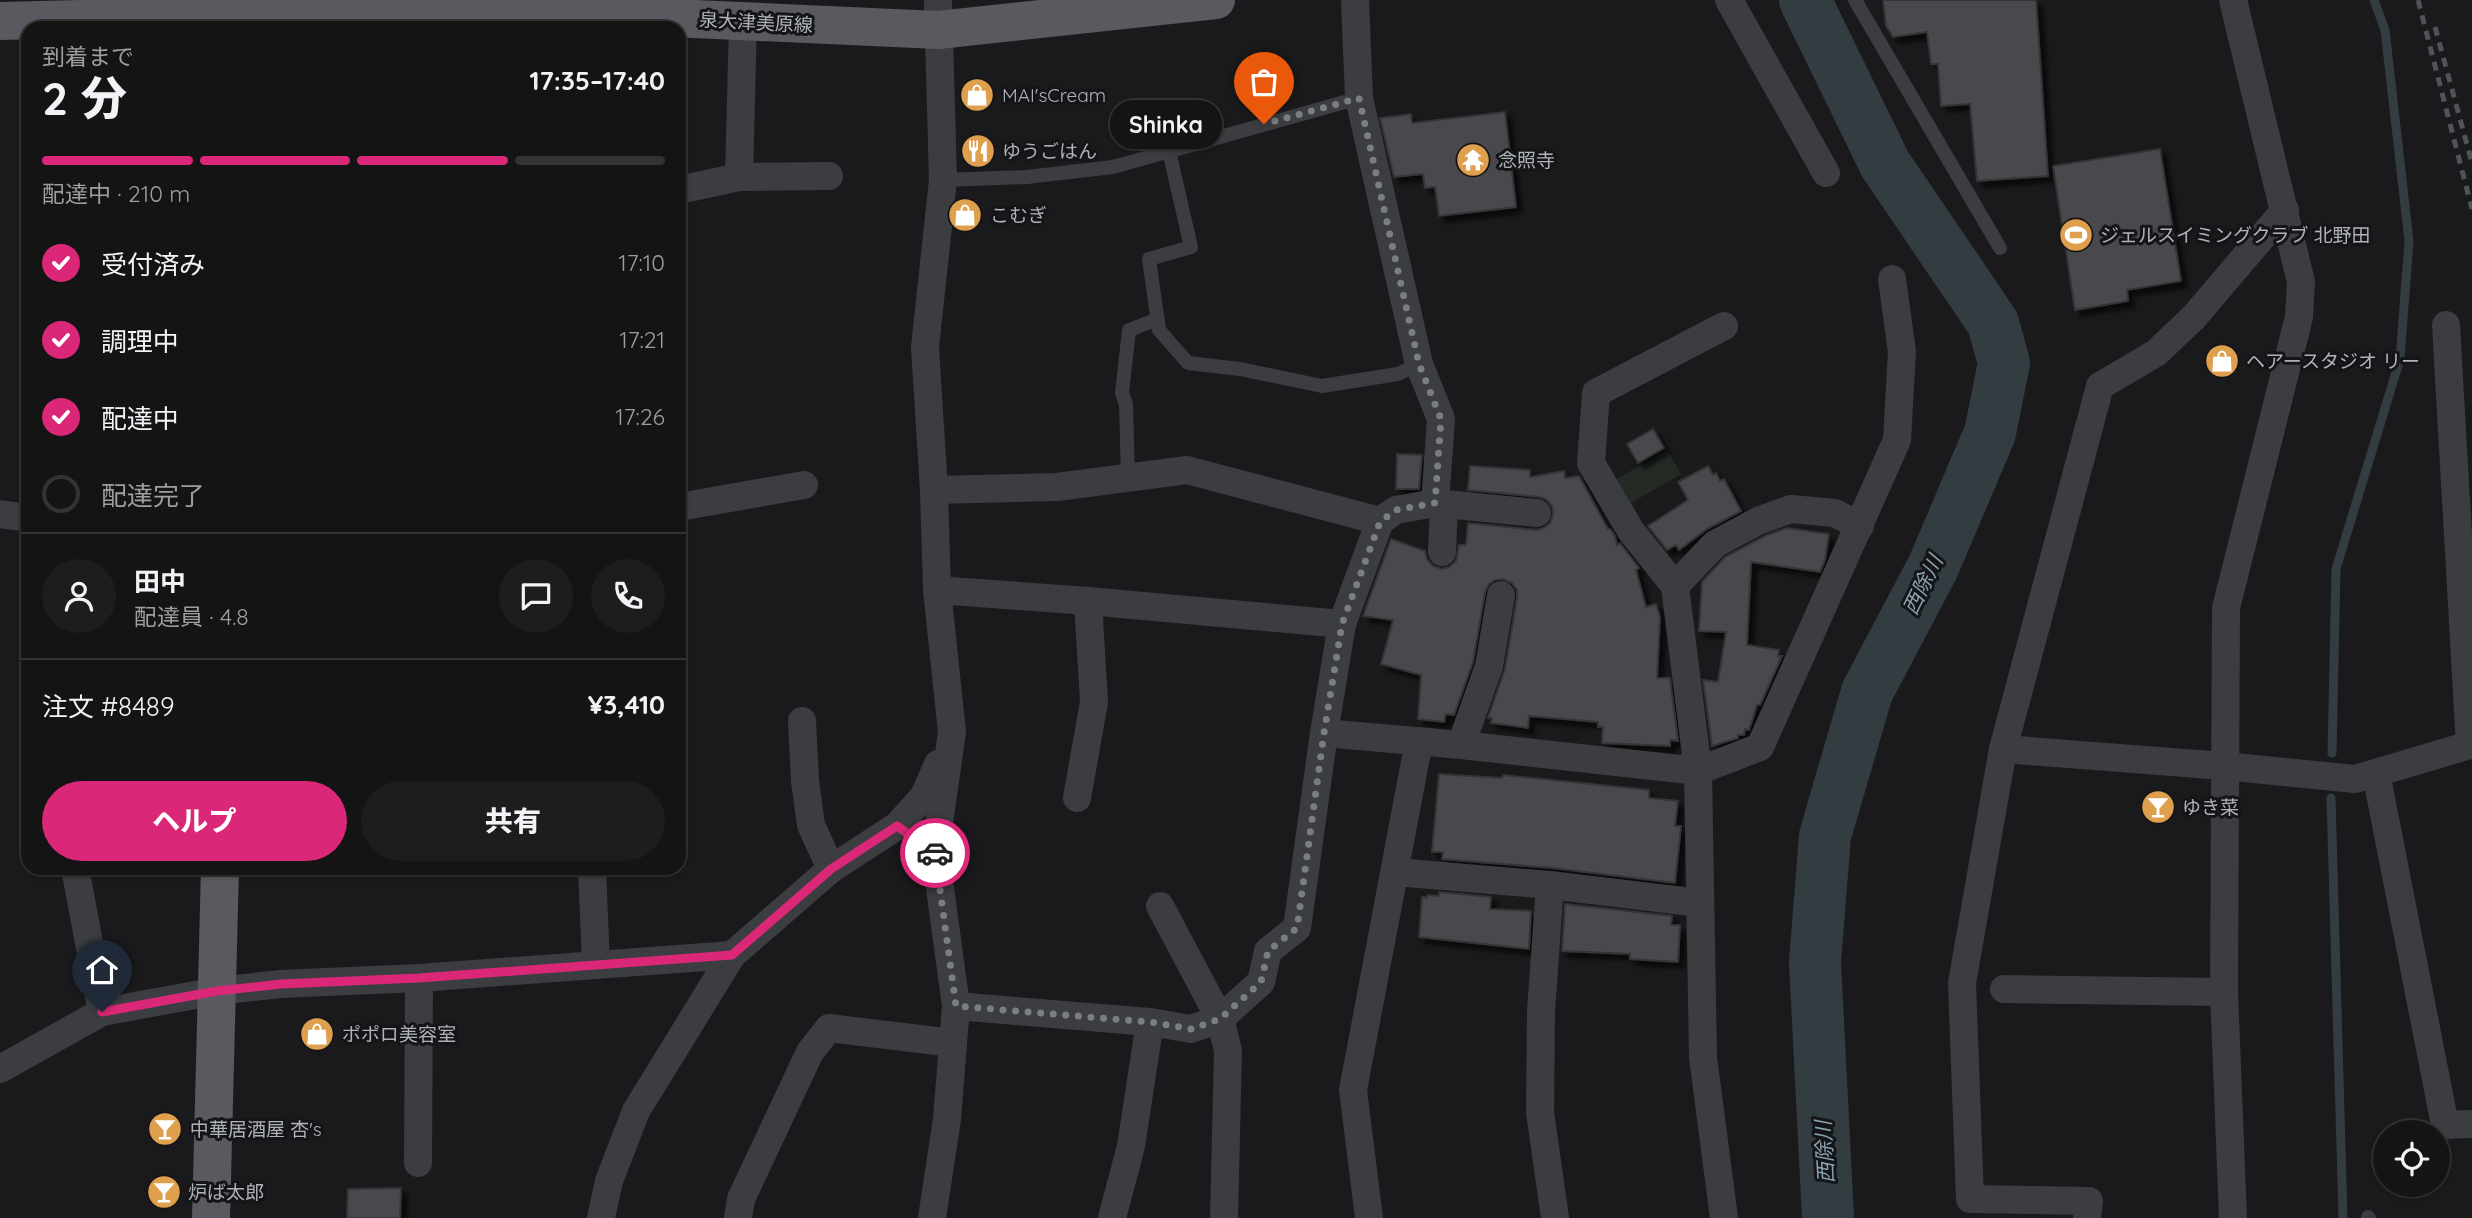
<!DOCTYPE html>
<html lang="ja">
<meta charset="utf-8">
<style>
body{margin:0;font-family:Quicksand,"Noto Sans JP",sans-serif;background:#1d1d1e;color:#f1f3f6;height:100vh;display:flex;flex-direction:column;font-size:26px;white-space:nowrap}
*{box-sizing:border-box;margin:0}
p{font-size:23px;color:#9d9ea0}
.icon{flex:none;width:38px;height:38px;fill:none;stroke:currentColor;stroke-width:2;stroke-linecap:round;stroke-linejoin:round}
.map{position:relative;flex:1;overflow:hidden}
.panel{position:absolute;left:21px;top:21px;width:665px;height:854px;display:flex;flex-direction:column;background:#141415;border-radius:21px;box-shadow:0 2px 5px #0004,0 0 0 2px #333334}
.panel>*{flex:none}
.tools{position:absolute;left:2373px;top:1120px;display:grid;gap:14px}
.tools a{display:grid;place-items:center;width:77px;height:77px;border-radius:50%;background:#141415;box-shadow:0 2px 5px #0004,0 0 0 2px #333334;font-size:35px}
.pin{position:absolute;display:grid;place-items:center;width:60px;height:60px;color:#fff;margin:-72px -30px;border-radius:50% 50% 50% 0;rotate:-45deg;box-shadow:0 0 7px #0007}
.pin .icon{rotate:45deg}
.courier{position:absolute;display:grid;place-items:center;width:70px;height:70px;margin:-35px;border:5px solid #db2777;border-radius:50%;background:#fff;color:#222;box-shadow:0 2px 9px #0007}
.bubble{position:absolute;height:49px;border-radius:24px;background:#141415;box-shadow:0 2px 5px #0004,0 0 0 2px #333334;font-size:23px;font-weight:800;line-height:49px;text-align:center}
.head em{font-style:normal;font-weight:800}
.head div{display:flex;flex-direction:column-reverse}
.head{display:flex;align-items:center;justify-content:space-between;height:119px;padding:0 21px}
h1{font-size:46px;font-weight:800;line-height:52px}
.bar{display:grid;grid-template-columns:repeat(4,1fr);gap:10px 7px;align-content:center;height:84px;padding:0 21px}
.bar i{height:9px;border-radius:5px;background:#333334}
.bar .on{background:#db2777}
.bar p{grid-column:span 4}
.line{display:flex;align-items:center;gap:18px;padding:0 21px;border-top:2px solid #333334}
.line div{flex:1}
.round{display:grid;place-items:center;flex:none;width:74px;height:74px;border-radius:37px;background:#1d1d1e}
ol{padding:0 21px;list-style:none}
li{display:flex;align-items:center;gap:21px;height:77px}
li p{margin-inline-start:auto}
li .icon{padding:7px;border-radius:50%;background:#db2777;color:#fff;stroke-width:4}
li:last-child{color:#9d9ea0}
li i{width:38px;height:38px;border:4px solid #333334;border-radius:50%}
.cta{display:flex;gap:14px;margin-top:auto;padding:14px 21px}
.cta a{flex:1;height:80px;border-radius:42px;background:#db2777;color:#fff;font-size:28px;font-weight:800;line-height:80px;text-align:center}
.cta a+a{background:#1d1d1e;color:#f1f3f6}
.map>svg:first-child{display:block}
.green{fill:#242b24}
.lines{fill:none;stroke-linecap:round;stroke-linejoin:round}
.stream{stroke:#333c41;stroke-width:9}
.river{stroke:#333c41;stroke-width:52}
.building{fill:#494a4e;stroke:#343437;stroke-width:2;filter:url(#shadow)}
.service{stroke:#3b3d40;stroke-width:14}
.minor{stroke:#3b3d40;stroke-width:28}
.primary{stroke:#585a5f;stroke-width:38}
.rail{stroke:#505357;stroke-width:5;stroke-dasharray:9 7;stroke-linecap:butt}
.done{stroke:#7a7d83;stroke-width:7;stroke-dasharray:0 12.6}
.route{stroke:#db2777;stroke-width:9}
.labels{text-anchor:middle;stroke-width:6;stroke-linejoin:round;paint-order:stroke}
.street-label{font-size:19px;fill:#aeb3ba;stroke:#151517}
.poi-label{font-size:19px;fill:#aeb3ba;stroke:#151517;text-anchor:start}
.water-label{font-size:21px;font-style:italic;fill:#89a2b1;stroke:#151517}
</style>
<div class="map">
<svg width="2472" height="1218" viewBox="0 0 2472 1218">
<defs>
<filter id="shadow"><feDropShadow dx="6" dy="6" stdDeviation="2" flood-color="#0009"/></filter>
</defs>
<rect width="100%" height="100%" fill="#1a1a1c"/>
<!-- green -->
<path class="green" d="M1667,450L1681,474L1631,503L1617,479Z"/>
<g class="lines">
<!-- stream -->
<g class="stream">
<path d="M2332,753L2336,569L2400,359L2409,241L2385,30L2374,0"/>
<path d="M2331,798L2343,1218"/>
</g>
<!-- river -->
<path class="river" d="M1805,0L1885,164L1993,323L2004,363L1990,433L1933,567L1867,692L1825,836L1815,962L1828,1218"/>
</g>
<!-- building -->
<g class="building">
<path d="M1883,0H2036L2048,176L1977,181L1970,104L1941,106L1938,64H1931L1927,32L1893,37L1886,26Z"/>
<path d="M1505,112L1516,207L1439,216L1435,187L1425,188L1423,174L1394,177L1380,118L1411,114L1412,123Z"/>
<path d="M2160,149L2181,281L2127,290L2128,301L2075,310L2053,166Z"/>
<path d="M1653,429L1664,448L1638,463L1627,444Z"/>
<path d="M1397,454L1422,455L1419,489H1396Z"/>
<path d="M1470,466L1530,470V477L1564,471L1565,478L1579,476L1608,529H1610L1615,536L1617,545L1620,543L1639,568L1636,570L1646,607L1656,604L1660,617L1657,678H1670L1678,741L1670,740V746L1602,743L1603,727H1598V722L1529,716L1528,728L1491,723L1492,718H1488L1505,669L1517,598V590L1512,583L1503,579L1495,580L1489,584L1485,592L1473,662L1454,715L1446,714L1444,722L1418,719L1421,675L1381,664L1393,620L1363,616L1391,539L1425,551L1427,559L1433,566L1442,569L1449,567L1456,561L1459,545H1466L1468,523L1536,530L1544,528L1550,523L1553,515L1552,506L1546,499L1539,497L1468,490Z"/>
<path d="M1708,466L1713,475L1716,473L1720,481L1724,479L1741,511L1707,529L1679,550L1676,545L1667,550L1648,526L1688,500L1678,482Z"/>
<path d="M1787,528L1829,534L1825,560L1820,572L1751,562L1747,645L1779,650L1778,656H1782L1760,705H1757L1749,730L1745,729L1744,735H1738V738L1712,746L1703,680L1718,682L1726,632L1699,631L1702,582L1725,557L1765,536Z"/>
<path d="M1439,774L1502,778L1503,775L1649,790V798L1678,801L1675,826H1681L1675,883L1552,868L1442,859L1443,852H1432Z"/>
<path d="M1439,892L1491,897L1490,909L1531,911L1529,949L1419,937L1422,897L1427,898V895L1439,896Z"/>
<path d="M1565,904L1672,916L1671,925H1680L1678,962L1630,959V954L1562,951Z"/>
<path d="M401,1188L400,1218H347L348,1189Z"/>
</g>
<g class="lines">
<!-- service -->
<g class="service">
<path d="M1855,0L2000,248"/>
<path d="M1169,151L1191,247L1149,259L1159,330L1188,363L1240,369L1322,386L1398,374L1419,364"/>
<path d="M943,180L1027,177L1113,167L1359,98"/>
<path d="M1128,478L1126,404L1122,393L1129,330L1158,319"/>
<path d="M2368,1217L2369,1218"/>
</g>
<!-- minor -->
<g class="minor">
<path d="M1729,0L1826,173"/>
<path d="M739,177L743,21"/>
<path d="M679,190L739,177L829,176"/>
<path d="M934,490L1057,487L1187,470L1380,521"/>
<path d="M1435,503L1537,513"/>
<path d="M679,507L804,485"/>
<path d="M0,514L28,518"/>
<path d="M1442,552L1444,504"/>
<path d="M1675,586L1715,544L1758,521L1791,509L1835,513L1860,526"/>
<path d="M937,590L1088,601L1094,702L1077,798"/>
<path d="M1088,601L1342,624"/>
<path d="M802,721L805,781L811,825L831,869"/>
<path d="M1324,733L1461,745L1698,771L1675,586L1631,531L1591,463L1596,393L1724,326"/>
<path d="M1461,745L1489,666L1501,595"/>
<path d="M2003,749L2224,766L2355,779L2470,745L2446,325"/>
<path d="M2376,773L2445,1125L2472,1124"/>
<path d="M75,868L102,1012"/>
<path d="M592,868L596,965"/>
<path d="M1395,872L1550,885L1700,903"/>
<path d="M1550,885L1541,1011L1540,1112L1555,1218"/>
<path d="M1160,906L1220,1019L1228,1050L1224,1218"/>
<path d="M2004,989L2224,992"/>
<path d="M956,1006L1150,1022L1191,1029L1220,1019L1261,982L1268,951L1297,928L1324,733L1342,624L1380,521L1396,510L1435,503L1441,419L1419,364L1359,98L1355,0"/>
<path d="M0,1069L102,1012L217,991L281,984L419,978L732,955L831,869L897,826L924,796L938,764"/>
<path d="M418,1163L419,978"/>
<path d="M601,1218L609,1181L636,1111L732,955"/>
<path d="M738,1218L741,1199L810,1052L829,1028L953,1043"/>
<path d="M932,1218L947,1119L956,1006L935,851L952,732L937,590L934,490L925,347L943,180L938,0"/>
<path d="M1112,1218L1131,1146L1150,1022"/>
<path d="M1369,1218L1353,1090L1419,741"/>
<path d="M1724,1218L1703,1057L1698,771L1760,747L1897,440L1902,352L1892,279"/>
<path d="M2087,1218L2089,1201L1970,1199L1962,983L2003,749L2100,386L2156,353L2194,317L2285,210"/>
<path d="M2233,1218L2224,992L2226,608L2299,317L2301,282L2233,0"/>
</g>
<!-- primary -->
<g class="primary">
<path d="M0,21L240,15L629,16L938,30L1216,0"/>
<path d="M211,1218L220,868"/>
</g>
<!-- rail -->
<g class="rail">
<path d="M2418,0L2472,209"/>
<path d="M2435,27L2472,163"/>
</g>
</g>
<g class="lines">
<!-- done -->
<path class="done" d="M935,853L956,1006L1150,1022L1191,1029L1220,1019L1261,982L1268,951L1297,928L1324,733L1342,624L1380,522L1396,510L1435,503L1441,419L1419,364L1359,98L1264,124"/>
<!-- route -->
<path class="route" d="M102,1012L217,991L281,984L419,978L732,955L831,869L897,826L935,853"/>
</g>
<!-- icons -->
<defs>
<g id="shop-disc" transform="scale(1.75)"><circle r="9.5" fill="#dfa04e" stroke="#151517"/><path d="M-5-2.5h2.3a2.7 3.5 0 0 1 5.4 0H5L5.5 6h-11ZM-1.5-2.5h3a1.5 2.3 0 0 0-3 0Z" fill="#fff"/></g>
<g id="restaurant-disc" transform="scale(1.75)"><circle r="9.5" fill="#dfa04e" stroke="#151517"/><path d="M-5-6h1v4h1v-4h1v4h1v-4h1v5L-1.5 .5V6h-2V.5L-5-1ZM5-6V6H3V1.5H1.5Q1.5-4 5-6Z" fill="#fff"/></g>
<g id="temple-disc" transform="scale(1.75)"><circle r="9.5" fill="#dfa04e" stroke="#151517"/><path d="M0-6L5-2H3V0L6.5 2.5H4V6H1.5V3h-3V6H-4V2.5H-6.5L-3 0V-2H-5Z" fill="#fff"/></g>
<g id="stadium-disc" transform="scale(1.75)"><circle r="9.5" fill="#dfa04e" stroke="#151517"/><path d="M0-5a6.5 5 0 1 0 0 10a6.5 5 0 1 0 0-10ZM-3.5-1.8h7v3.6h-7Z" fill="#fff"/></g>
<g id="bar-disc" transform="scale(1.75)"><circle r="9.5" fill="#dfa04e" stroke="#151517"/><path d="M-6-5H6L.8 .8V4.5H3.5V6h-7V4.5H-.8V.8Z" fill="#fff"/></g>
</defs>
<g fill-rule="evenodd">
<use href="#shop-disc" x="977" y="95"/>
<use href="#restaurant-disc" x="978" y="151"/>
<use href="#temple-disc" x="1473" y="160"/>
<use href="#shop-disc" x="965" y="215"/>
<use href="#stadium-disc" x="2076" y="235"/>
<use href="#shop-disc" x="2222" y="361"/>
<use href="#bar-disc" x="2158" y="807"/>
<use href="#shop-disc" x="317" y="1034"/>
<use href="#bar-disc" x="165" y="1129"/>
<use href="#bar-disc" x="164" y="1192"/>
</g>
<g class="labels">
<!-- street labels -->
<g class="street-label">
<text transform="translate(756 22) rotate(3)" y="7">泉大津美原線</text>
</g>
<!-- poi labels -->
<g class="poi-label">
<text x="1002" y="102">MAI'sCream</text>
<text x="1002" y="158">ゆうごはん</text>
<text x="1498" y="167">念照寺</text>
<text x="990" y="222">こむぎ</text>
<text x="2100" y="242">ジェルスイミングクラブ 北野田</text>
<text x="2246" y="368">ヘアースタジオ リー</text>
<text x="2182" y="814">ゆき菜</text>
<text x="342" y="1041">ポポロ美容室</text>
<text x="190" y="1136">中華居酒屋 杏's</text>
<text x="188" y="1199">炉ば太郎</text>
</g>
<!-- water labels -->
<g class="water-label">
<text transform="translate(1923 585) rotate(-64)" y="7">西除川</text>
<text transform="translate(1825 1152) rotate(-93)" y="7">西除川</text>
</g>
</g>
</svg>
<div class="tools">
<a><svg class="icon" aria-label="locate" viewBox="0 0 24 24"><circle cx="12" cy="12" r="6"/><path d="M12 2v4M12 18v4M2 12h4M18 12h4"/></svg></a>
</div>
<div class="pin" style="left:1264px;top:124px;background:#ea580c"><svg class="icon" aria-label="bag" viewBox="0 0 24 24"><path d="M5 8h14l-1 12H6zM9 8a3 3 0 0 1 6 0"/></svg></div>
<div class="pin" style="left:102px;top:1012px;background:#1f2937"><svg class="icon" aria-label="home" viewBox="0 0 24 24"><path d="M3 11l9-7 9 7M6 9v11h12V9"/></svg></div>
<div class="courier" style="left:935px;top:853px"><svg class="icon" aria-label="car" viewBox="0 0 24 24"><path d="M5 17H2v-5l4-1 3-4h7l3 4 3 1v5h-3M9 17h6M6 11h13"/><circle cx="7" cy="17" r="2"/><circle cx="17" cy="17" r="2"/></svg></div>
<div class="bubble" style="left:1110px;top:100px;width:112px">Shinka</div>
<section class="panel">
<div class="head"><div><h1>2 分</h1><p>到着まで</p></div><em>17:35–17:40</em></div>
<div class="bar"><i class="on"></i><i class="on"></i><i class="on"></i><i></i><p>配達中 · 210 m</p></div>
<ol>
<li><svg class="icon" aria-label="check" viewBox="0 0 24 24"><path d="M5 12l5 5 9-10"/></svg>受付済み<p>17:10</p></li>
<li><svg class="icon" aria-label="check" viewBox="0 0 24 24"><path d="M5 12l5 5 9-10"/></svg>調理中<p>17:21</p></li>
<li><svg class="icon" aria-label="check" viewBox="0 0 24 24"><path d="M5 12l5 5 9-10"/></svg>配達中<p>17:26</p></li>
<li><i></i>配達完了</li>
</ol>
<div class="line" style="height:126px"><a class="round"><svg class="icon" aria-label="person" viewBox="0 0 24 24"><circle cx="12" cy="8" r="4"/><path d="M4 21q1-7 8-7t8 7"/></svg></a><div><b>田中</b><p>配達員 · 4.8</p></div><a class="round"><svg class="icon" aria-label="chat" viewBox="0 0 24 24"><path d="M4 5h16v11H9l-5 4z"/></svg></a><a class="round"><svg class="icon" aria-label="phone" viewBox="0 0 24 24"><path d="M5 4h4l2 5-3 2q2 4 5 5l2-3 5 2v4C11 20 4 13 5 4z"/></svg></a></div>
<div class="line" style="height:91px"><div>注文 #8489</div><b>¥3,410</b></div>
<div class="cta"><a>ヘルプ</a><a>共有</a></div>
</section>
</div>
